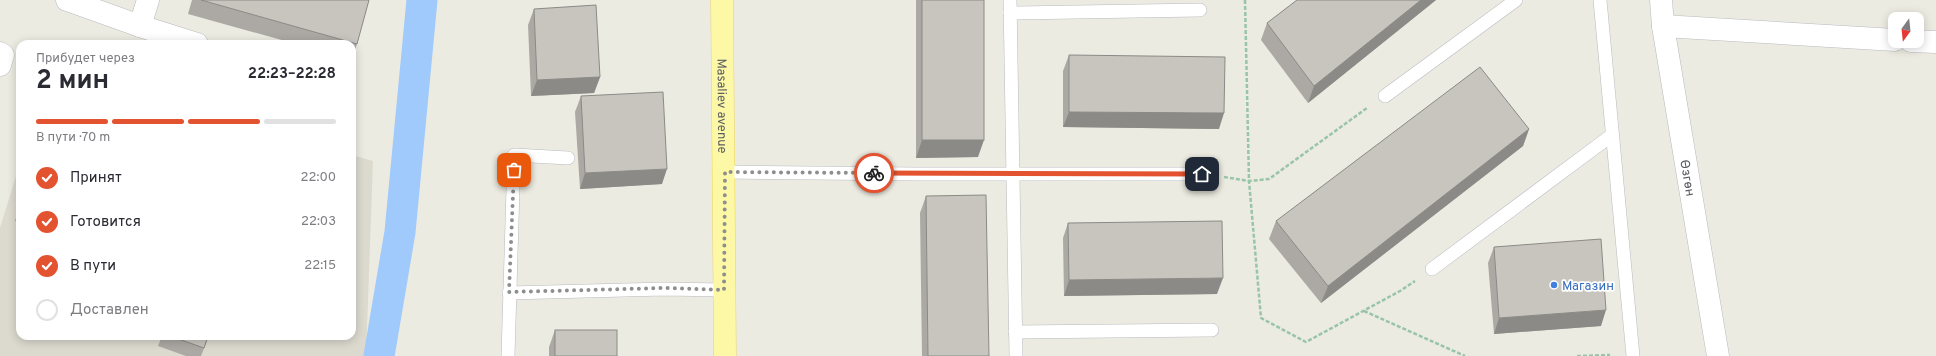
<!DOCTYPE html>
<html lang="ru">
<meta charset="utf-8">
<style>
body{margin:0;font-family:Overpass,sans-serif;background:#f2f2f3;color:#2b2b33;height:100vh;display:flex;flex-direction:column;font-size:15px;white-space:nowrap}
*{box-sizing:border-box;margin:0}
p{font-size:13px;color:#7c7c81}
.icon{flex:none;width:22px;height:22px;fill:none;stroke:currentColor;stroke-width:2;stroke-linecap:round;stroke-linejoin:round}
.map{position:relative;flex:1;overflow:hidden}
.sheet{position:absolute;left:16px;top:40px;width:340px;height:300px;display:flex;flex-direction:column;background:#fff;border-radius:12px;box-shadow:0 2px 10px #0003}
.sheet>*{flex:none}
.needle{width:26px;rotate:195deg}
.fabs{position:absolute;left:1888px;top:12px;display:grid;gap:8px}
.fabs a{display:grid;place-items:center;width:36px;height:36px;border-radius:8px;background:#fff;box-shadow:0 2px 10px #0003;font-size:20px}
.pin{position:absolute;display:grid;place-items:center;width:34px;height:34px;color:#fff;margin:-17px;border-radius:8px;box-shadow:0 2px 6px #0006}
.courier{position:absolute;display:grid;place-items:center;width:40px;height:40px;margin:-20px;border:3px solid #e35330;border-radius:50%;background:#fff;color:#222;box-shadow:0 1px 5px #0007}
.summary em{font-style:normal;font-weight:700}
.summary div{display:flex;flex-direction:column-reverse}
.summary{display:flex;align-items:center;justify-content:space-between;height:68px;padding:0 20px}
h1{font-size:26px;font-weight:700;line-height:30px}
.bar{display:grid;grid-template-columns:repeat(4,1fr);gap:6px 4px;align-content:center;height:48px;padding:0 20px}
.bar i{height:5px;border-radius:3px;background:#e1e1e2}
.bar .current{background:#e35330}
.bar p{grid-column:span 4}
ol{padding:0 20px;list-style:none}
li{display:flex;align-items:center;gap:12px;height:44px}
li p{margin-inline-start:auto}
li .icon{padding:4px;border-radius:50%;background:#e35330;color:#fff;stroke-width:4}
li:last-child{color:#7c7c81}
li i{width:22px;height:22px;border:2px solid #e1e1e2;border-radius:50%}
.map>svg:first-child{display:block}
.education{fill:#dcdacf}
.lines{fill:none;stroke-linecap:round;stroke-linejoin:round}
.canal{stroke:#a1cafc;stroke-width:31}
.lane-casing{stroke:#b9bac0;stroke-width:14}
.street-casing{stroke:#b9bac0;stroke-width:23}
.primary-casing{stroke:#edd55a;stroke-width:23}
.path{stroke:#98c4a9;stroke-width:2.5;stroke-dasharray:4 2;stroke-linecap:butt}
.lane{stroke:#fff;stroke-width:13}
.street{stroke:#fff;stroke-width:22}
.primary{stroke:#fcf8a6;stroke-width:22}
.wall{fill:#aca9a4}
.shaded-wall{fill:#8c8a86}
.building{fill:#c8c5bf;stroke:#8c8a86}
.done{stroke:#8d8e8e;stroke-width:4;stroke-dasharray:0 7.2}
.route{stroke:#e35330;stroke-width:5}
.shop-dot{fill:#3f7fe0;stroke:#fff;stroke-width:1.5}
.labels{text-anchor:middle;stroke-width:3.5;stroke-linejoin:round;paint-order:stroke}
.street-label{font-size:13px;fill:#5a5c62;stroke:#fff}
.shop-label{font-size:13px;fill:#366cbe;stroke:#fff;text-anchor:start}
</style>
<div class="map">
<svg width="1936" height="356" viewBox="0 0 1936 356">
<rect width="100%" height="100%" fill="#ecebe1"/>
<!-- education -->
<path class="education" d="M352,155L373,161L366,356H0V228L20,163V336H352Z"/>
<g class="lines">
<!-- canal -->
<path class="canal" d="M379,356L400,232L422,0"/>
<!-- lane casing -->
<g class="lane-casing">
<g id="lane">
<path d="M1010,0L1016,356"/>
<path d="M1600,0L1633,356"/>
<path d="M1010,13L1200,10"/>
<path d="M1385,96L1516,0"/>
<path d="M725,172L917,174H1202"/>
<path d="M1432,269L1612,135"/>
<path d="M509,293L664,289L724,290"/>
<path d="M1015,332L1212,330"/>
<path d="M508,356L514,155L568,158"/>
</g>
</g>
<!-- street casing -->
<g class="street-casing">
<g id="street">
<path d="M67,0L140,26L197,44"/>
<path id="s1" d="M1661,0L1663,26L1718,356"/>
<path d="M140,26L148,0"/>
<path d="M1663,26L1895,40"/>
<path d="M1911,41L1936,42"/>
<path d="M0,53L3,55L0,65"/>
</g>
</g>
<!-- primary casing -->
<g class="primary-casing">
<g id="primary">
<path id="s2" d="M722,0L725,356"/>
</g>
</g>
<!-- path -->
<g class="path">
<path d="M1245,0L1249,181L1261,318L1306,342L1400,291L1415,281"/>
<path d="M1224,177L1249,181L1269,179L1367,108"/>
<path d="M1364,311L1465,356"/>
<path d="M1577,356L1610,355"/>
</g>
<!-- lane -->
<use href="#lane" class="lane"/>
<!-- street -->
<use href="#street" class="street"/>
<!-- primary -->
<use href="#primary" class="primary"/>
</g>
<!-- wall -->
<g class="wall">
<path d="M192,0H369L357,44L352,58V44H296L188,14Z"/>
<path d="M916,0H984L978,157L916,158Z"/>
<path d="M1297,0H1436L1308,103L1261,40L1267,23Z"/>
<path d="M534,9L600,77L594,93L531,96L528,25Z"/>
<path d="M1069,55L1219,129L1063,127V71Z"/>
<path d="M581,96L662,184L580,189L575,112Z"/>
<path d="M1529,129L1523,146L1321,303L1269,239L1276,221Z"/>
<path d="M926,196L989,356H922L920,213Z"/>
<path d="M20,207V223L15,221Z"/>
<path d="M1068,223L1217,294L1064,296L1063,238Z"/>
<path d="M1494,247L1601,326L1494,334L1488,263Z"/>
<path d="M555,330L617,356H549V347Z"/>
<path d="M162,336H209L201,356H186L158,346Z"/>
</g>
<!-- shaded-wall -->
<g class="shaded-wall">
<path d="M1421,0H1436L1308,103L1314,86Z"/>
<path d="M600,77L594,93L531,96L537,80Z"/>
<path d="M1069,112L1224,113L1219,129L1063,127Z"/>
<path d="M1529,129L1523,146L1321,303L1328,286Z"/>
<path d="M922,140H984L978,157L916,158Z"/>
<path d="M667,169L662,184L580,189L585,173Z"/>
<path d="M1223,278L1217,294L1064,296L1069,280Z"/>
<path d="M1606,310L1601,326L1494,334L1499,318Z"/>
</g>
<!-- building -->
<g class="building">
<path d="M201,0H369L357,44Z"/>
<rect x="922" y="0" width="62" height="140"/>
<path d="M1297,0H1421L1314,86L1267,23Z"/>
<path d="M596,5L600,77L537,80L534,9Z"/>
<path d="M1069,55L1225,57L1224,113L1069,112Z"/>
<path d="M1480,67L1529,129L1328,286L1276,221Z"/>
<path d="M663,92L667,169L585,173L581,96Z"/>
<path d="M986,195L989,356H928L926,196Z"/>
<path d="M1222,221L1223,278L1069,280L1068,223Z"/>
<path d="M1601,239L1606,310L1499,318L1494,247Z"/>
<rect x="555" y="330" width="62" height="26"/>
<path d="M170,336H208L204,348Z"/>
</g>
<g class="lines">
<!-- done -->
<path class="done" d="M514,170L509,292L664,288L724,290L725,172L874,173"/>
<!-- route -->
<path class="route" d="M874,173L1202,174"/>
</g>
<!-- markers -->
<circle class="shop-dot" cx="1554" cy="285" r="4"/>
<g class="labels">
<!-- street labels -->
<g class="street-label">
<text dy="5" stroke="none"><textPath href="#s2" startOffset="106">Masaliev avenue</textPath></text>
<text dy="5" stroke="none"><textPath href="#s1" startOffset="180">Өзгөн</textPath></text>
</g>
<!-- shop labels -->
<g class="shop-label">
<text x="1562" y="290">Магазин</text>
</g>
</g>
</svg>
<div class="fabs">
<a><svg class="needle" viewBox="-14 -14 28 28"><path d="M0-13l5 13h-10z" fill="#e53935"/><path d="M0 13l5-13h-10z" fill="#7c7c81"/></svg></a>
</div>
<div class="pin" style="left:514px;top:170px;background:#ea580c"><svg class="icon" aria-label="bag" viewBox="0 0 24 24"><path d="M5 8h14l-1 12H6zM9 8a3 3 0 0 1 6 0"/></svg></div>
<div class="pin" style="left:1202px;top:174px;background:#1f2937"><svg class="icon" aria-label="home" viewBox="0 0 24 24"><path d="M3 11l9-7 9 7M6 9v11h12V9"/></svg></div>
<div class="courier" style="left:874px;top:173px"><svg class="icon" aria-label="bike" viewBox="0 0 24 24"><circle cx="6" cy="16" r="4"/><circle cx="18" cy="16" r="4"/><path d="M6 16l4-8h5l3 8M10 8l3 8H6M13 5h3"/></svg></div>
<section class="sheet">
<div class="summary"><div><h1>2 мин</h1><p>Прибудет через</p></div><em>22:23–22:28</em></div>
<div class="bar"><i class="current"></i><i class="current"></i><i class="current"></i><i></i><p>В пути · 70 m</p></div>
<ol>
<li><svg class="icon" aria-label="check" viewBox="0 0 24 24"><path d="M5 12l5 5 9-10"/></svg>Принят<p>22:00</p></li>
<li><svg class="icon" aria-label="check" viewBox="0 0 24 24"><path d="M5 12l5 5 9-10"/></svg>Готовится<p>22:03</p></li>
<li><svg class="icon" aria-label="check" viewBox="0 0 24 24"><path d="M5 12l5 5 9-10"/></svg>В пути<p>22:15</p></li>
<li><i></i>Доставлен</li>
</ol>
</section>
</div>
